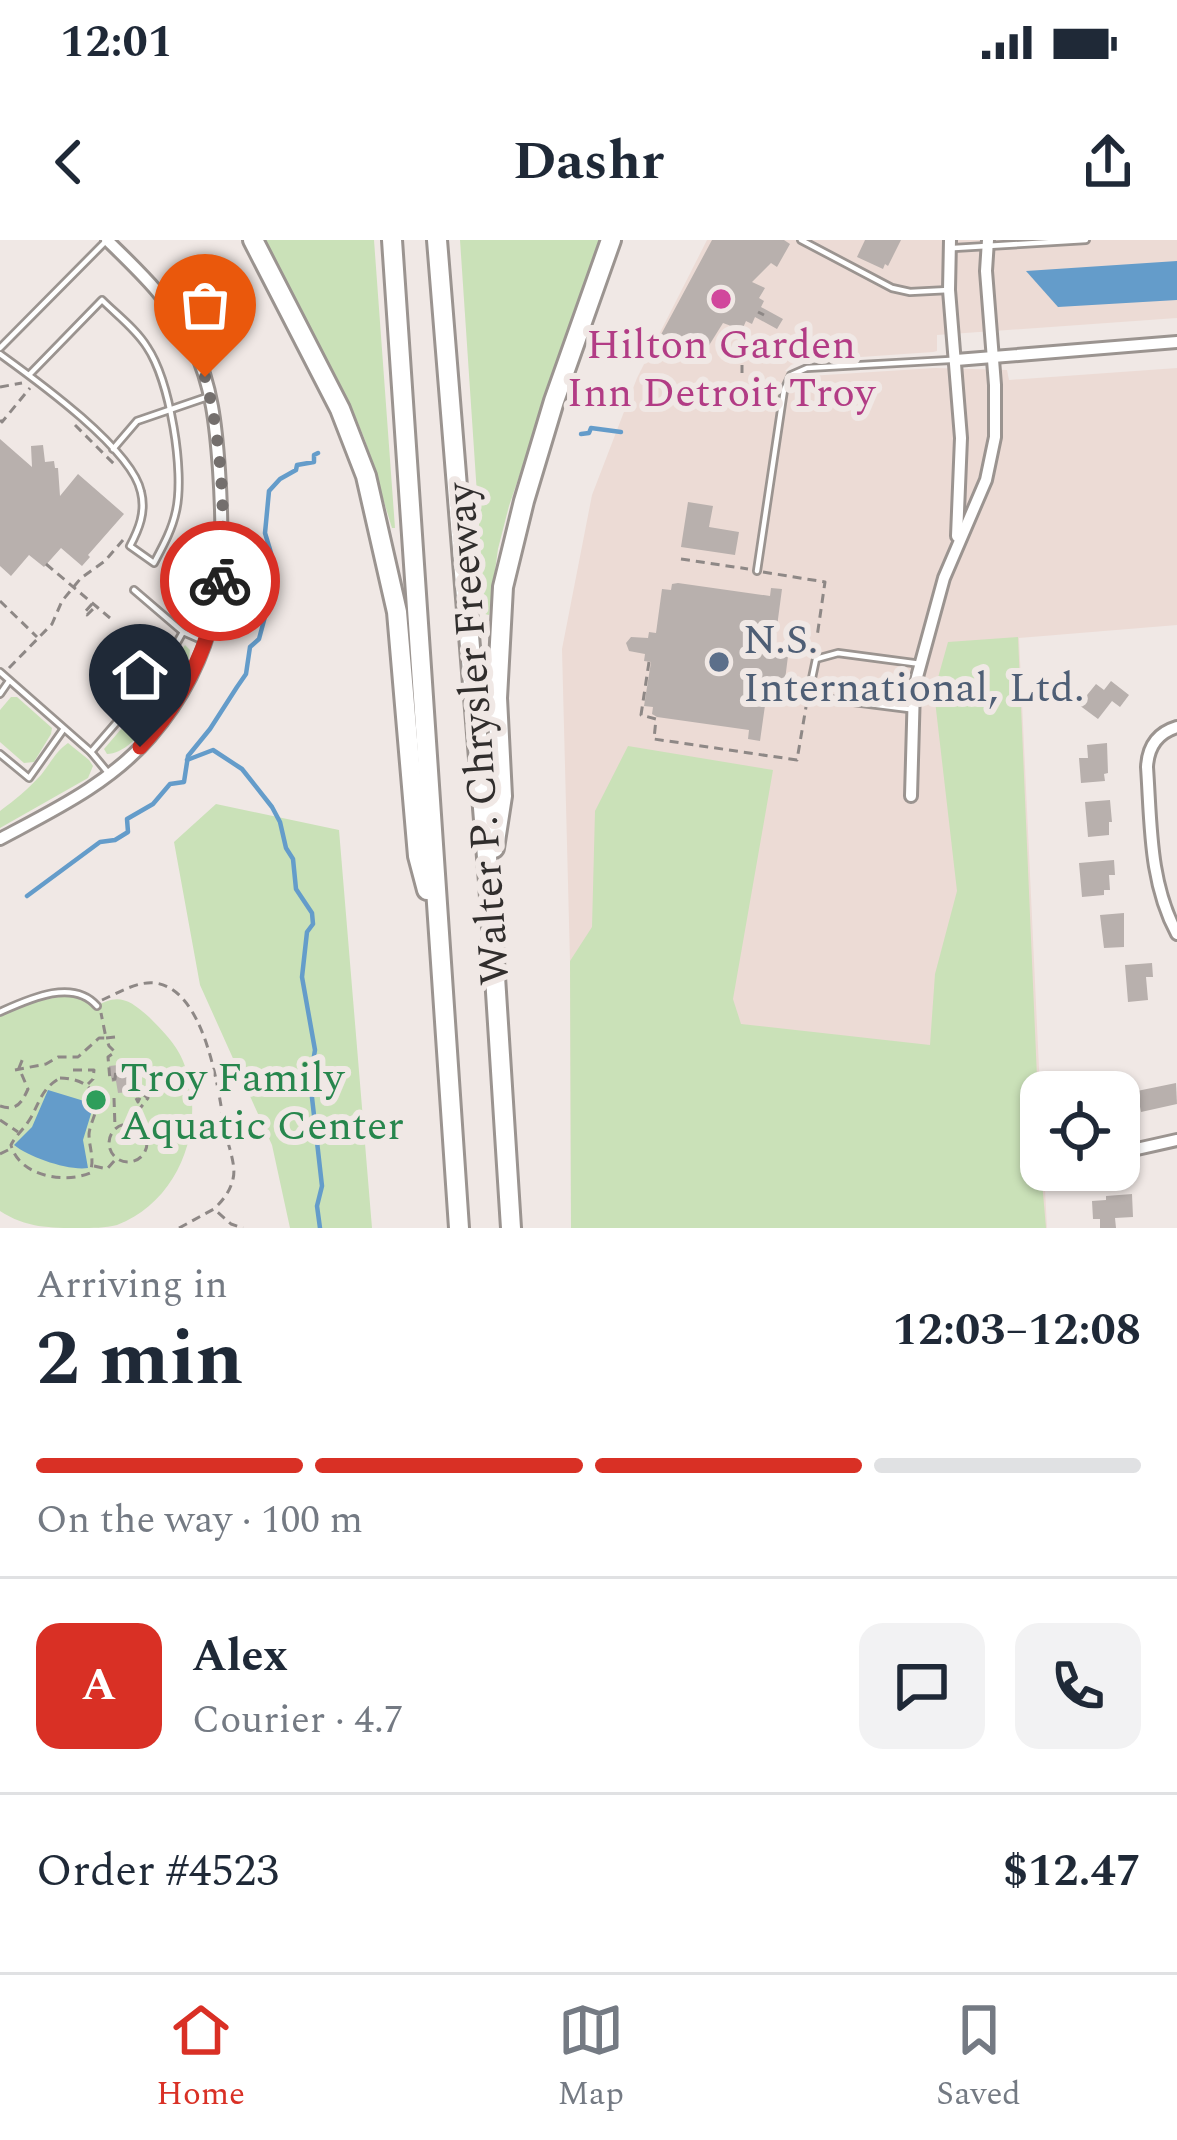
<!DOCTYPE html>
<meta charset="utf-8">
<style>
body{margin:0;font-family:Spectral,serif;background:#f2f2f3;color:#1f2937;height:100vh;display:flex;flex-direction:column;font-size:45px;white-space:nowrap}
*{box-sizing:border-box;margin:0}
p{font-size:39px;color:#747a83}
.icon{flex:none;width:66px;height:66px;fill:none;stroke:currentColor;stroke-width:2;stroke-linecap:round;stroke-linejoin:round}
.map{position:relative;height:988px;overflow:hidden}
.drawer{display:flex;flex-direction:column;background:#fff;flex:1}
.drawer>*{flex:none}
.tools{position:absolute;left:1020px;top:831px;display:grid;gap:24px}
.tools a{display:grid;place-items:center;width:120px;height:120px;border-radius:24px;background:#fff;box-shadow:0 3px 9px #0004;font-size:60px}
.pin{position:absolute;display:grid;place-items:center;width:102px;height:102px;color:#fff;margin:-123px -51px;border-radius:50% 50% 50% 0;rotate:-45deg;box-shadow:0 0 12px #0007}
.pin .icon{rotate:45deg}
.courier{position:absolute;display:grid;place-items:center;width:120px;height:120px;margin:-60px;border:9px solid #d93025;border-radius:50%;background:#fff;color:#222;box-shadow:0 3px 15px #0007}
.headline em{font-style:normal;font-weight:700}
.headline div{display:flex;flex-direction:column-reverse}
.headline{display:flex;align-items:center;justify-content:space-between;height:204px;padding:0 36px}
h1{font-size:78px;font-weight:700;line-height:90px}
.bar{display:grid;grid-template-columns:repeat(4,1fr);gap:18px 12px;align-content:center;height:144px;padding:0 36px}
.bar i{height:15px;border-radius:9px;background:#e0e1e3}
.bar .selected{background:#d93025}
.bar p{grid-column:span 4}
.line{display:flex;align-items:center;gap:30px;padding:0 36px;border-top:3px solid #e0e1e3}
.line div{flex:1}
.round{display:grid;place-items:center;flex:none;width:126px;height:126px;border-radius:24px;background:#f2f2f3}
.status{display:flex;justify-content:space-between;align-items:center;height:84px;padding:0 60px;background:#fff;direction:ltr}
.status svg{height:33px;fill:currentColor}
header{display:flex;justify-content:space-between;align-items:center;height:156px;padding:0 36px;background:#fff;font-size:54px;font-weight:700}
.menu{display:flex;justify-content:space-around;align-items:center;height:168px;border-top:3px solid #e0e1e3;background:#fff;font-size:33px;color:#747a83}
.menu a{display:grid;justify-items:center;gap:6px}
.menu .selected{color:#d93025}
.map>svg:first-child{display:block}
.built{fill:#ecdbd5}
.green{fill:#cae1b8}
.water{fill:#649cca}
.lines{fill:none;stroke-linecap:round;stroke-linejoin:round}
.stream{stroke:#649cca;stroke-width:4.5}
.building{fill:#b8b0ad}
.lane-casing{stroke:#9b9490;stroke-width:10}
.street-casing{stroke:#9b9490;stroke-width:16}
.highway-casing{stroke:#9b9490;stroke-width:24}
.path{stroke:#8e8886;stroke-width:3;stroke-dasharray:9 6;stroke-linecap:butt}
.lane{stroke:#fff;stroke-width:4.5}
.street{stroke:#fff;stroke-width:10}
.highway{stroke:#fff;stroke-width:18}
.done{stroke:#746f6d;stroke-width:12;stroke-dasharray:0 21.6}
.route{stroke:#d93025;stroke-width:15}
.hotel-dot{fill:#d1479c;stroke:#f0e8e5;stroke-width:4.5}
.service-dot{fill:#5c6f8a;stroke:#f0e8e5;stroke-width:4.5}
.leisure-dot{fill:#2e9e5b;stroke:#f0e8e5;stroke-width:4.5}
.labels{text-anchor:middle;stroke-width:12;stroke-linejoin:round;paint-order:stroke}
.hotel-label{font-size:42px;fill:#b23c85;stroke:#f0e8e5}
.service-label{font-size:42px;fill:#4e5e75;stroke:#f0e8e5;text-anchor:start}
.street-label{font-size:42px;fill:#312e2d;stroke:#f0e8e5}
.leisure-label{font-size:42px;fill:#27864d;stroke:#f0e8e5;text-anchor:start}
</style>
<div class="status"><b>12:01</b><svg viewBox="0 0 49 12"><path d="M0 12V9h3v3zM5 12V6h3v6zM10 12V3h3v9zM15 12V0h3v12zM26 1h20v11H26zM47 4h2v5h-2z"/></svg></div>
<header><svg class="icon" aria-label="back" viewBox="0 0 24 24"><path d="M15 5l-7 7 7 7"/></svg>Dashr<svg class="icon" aria-label="share" viewBox="0 0 24 24"><path d="M12 15V3M7 8l5-5 5 5M5 13v7h14v-7"/></svg></header>
<div class="map">
<svg width="1177" height="988" viewBox="0 0 1177 988">
<rect width="100%" height="100%" fill="#f0e8e5"/>
<!-- built -->
<path class="built" d="M707,0H1177V78L937,95V111L933,112L803,121L791,125L785,131L809,136L935,128L1007,130L1009,140L1177,128V385L1019,398L1041,871V930H1044L1047,988H571L570,721L562,409L592,255L637,138Z"/>
<!-- green -->
<g class="green">
<path d="M264,0H374L395,288H392L365,200L352,169Z"/>
<path d="M460,0H600L509,266L498,309L489,375L485,374Z"/>
<path d="M1018,397L1041,930L1046,988H571L570,721L592,687L595,571L628,506L773,530L733,759L741,784L930,805L935,734L957,651L934,452L948,402Z"/>
<path d="M185,405L190,410L189,418C176,445 139,514 107,514L104,509L164,439Z"/>
<path d="M11,457H17L52,488L51,494L34,522L24,523L0,502V470Z"/>
<path d="M68,503L89,520L93,526L88,538L0,588V571C15,560 28,549 41,535C50,524 56,511 68,503Z"/>
<path d="M216,564L339,590L372,988H290L272,905L200,745L174,602Z"/>
<path d="M70,755L83,759L93,768C117,753 128,758 149,777C162,790 176,804 183,821C208,883 181,960 117,985C105,988 92,988 80,988C50,988 26,988 0,971V775L32,762Z"/>
</g>
<!-- water -->
<g class="water">
<path d="M1177,21V60L1058,67L1026,31Z"/>
<path d="M48,850L94,864L83,900L88,928C68,931 29,917 14,905L32,887Z"/>
</g>
<g class="lines">
<!-- stream -->
<g class="stream">
<path d="M581,194L589,193L591,188L621,192"/>
<path d="M187,520L213,510L242,529L272,567L280,582L286,608L293,619L296,649L312,673L313,684L307,692L302,737L315,810L310,840L322,946L317,966L320,988"/>
<path d="M27,656L100,602L115,600L128,592L127,579L153,564L170,544L184,542L188,516L210,489L237,447L246,434L250,407L259,399L271,354L269,335L271,313L265,293L269,251L280,239L296,230L297,225L314,222V215L318,213"/>
</g>
</g>
<!-- building -->
<g class="building">
<path d="M712,0H784L790,4L777,27L771,23L752,42L765,48L759,58L764,61L761,67L783,79L777,89L755,77L752,84L746,81L742,90L723,83L703,115L699,113L695,120L687,115L684,119L658,109L661,104L657,102Z"/>
<path d="M865,0H901L888,26L885,24L883,29L857,17Z"/>
<path d="M0,199L32,227L31,206L43,205L45,222L54,221L55,228H58L60,256L78,234L124,274L88,315L90,317L82,326L61,308L44,327L29,315L11,336L0,326Z"/>
<path d="M688,262L713,266L709,287L739,292L735,315L681,307Z"/>
<path d="M678,343L770,356L771,348L782,349L776,394L772,393L769,413L788,416L785,440L769,437L760,501L748,499L749,490L657,477L652,474L653,467L644,466L651,422L644,421L645,414L629,411L626,403L631,397L648,398L649,392L656,393L662,349L671,350L672,344Z"/>
<path d="M1111,441L1129,455L1120,467L1112,461L1098,479L1079,465L1096,444L1104,450Z"/>
<path d="M1107,503L1108,533L1104,534L1105,541L1081,543L1079,518H1088L1087,505Z"/>
<path d="M1110,560L1112,582H1109V595L1088,597L1085,562Z"/>
<path d="M1114,620L1115,635H1109L1110,650H1104V655L1082,657L1079,623Z"/>
<path d="M1124,673V707L1104,708L1100,675Z"/>
<path d="M1152,723L1153,737H1146L1148,760L1128,762L1125,725Z"/>
<path d="M138,823L141,851L118,853L116,841L112,842L109,826Z"/>
<path d="M1176,843L1177,864L1141,872L1137,851Z"/>
<path d="M1132,954L1133,977L1115,978L1116,988H1100V979H1093L1092,961L1106,960V956Z"/>
</g>
<g class="lines">
<!-- lane casing -->
<g class="lane-casing">
<g id="lane">
<path d="M801,0L892,48L910,52L949,50"/>
<path d="M954,8L1086,0"/>
<path d="M0,108L107,0"/>
<path d="M0,114C36,140 132,209 141,252C146,272 139,289 130,306L154,323C163,306 172,290 176,271C185,232 170,141 147,107C136,89 117,75 102,60L29,135"/>
<path d="M113,209L137,181L210,156"/>
<path d="M757,331L784,150L791,135L807,128L950,120"/>
<path d="M134,350L183,392L206,402"/>
<path d="M0,432L91,512L110,535"/>
<path d="M0,454L9,441"/>
<path d="M909,469L830,459L811,443L816,419L838,413L921,424"/>
<path d="M91,512L161,431L183,392"/>
<path d="M0,514L29,538L63,490"/>
<path d="M0,772C29,759 73,738 97,766"/>
</g>
</g>
<!-- street casing -->
<g class="street-casing">
<g id="street">
<path d="M950,0L949,50L961,198L957,296"/>
<path d="M956,120L1177,102"/>
<path d="M1177,487C1157,493 1148,507 1147,527C1151,584 1149,642 1177,694"/>
<path d="M911,556L914,448L944,338L986,240L995,197V145L986,31L988,0"/>
<path d="M0,599C54,570 109,544 150,497C221,415 226,333 219,230C216,187 212,145 193,106C173,63 140,32 107,0"/>
<path d="M1119,913L1177,900"/>
</g>
</g>
<!-- highway casing -->
<g class="highway-casing">
<g id="highway">
<path d="M253,0L340,169L366,236L397,372L418,616L427,650"/>
<path d="M392,0L459,988"/>
<path d="M437,0L489,642L511,988"/>
<path d="M494,608L502,556L497,458L503,347L524,261L554,161L611,0"/>
</g>
</g>
<!-- path -->
<g class="path">
<path d="M758,72L764,75"/>
<path d="M804,96L805,89"/>
<path d="M742,133V125"/>
<path d="M0,147L22,143"/>
<path d="M0,180L2,182L30,148"/>
<path d="M75,185L115,225"/>
<path d="M681,319L748,329"/>
<path d="M46,324L110,378"/>
<path d="M763,332L825,342L817,397"/>
<path d="M0,361L37,397"/>
<path d="M92,364L84,373L87,375L94,368"/>
<path d="M649,422L641,475L656,479L654,499L797,520L806,467"/>
<path d="M9,428L52,384L62,361L81,338L105,321L123,300"/>
<path d="M102,760C118,753 137,741 155,743C204,749 218,845 224,885C226,901 237,924 233,939C230,952 223,960 214,969"/>
<path d="M115,797L106,798L109,806L115,812L108,817L110,840L115,839L116,828L134,829"/>
<path d="M15,830L46,824L58,817H78L99,798H106L101,773"/>
<path d="M73,830H94L93,839L88,844"/>
<path d="M127,830L128,838H135"/>
<path d="M60,838C76,838 96,845 96,864C97,874 90,883 89,894C89,908 95,918 90,933C64,944 19,936 11,905C16,895 24,889 30,879C40,862 41,849 60,838Z"/>
<path d="M114,858L115,887"/>
<path d="M136,858L138,862L143,851L149,855"/>
<path d="M0,866C17,872 22,862 28,849L19,828L23,818"/>
<path d="M0,880L18,892"/>
<circle cx="128" cy="903" r="19"/>
<path d="M140,887L138,871L148,858L144,855"/>
<path d="M0,914L10,909"/>
<path d="M94,926L107,929L116,919"/>
<path d="M179,988L214,969L231,984L243,988"/>
</g>
<!-- lane -->
<use href="#lane" class="lane"/>
<!-- street -->
<use href="#street" class="street"/>
<!-- highway -->
<use href="#highway" class="highway"/>
</g>
<g class="lines">
<!-- done -->
<path class="done" d="M205,137C221,196 227,280 220,341"/>
<!-- route -->
<path class="route" d="M140,507C184,460 211,404 220,341"/>
</g>
<!-- markers -->
<circle class="hotel-dot" cx="721" cy="59" r="12"/>
<circle class="service-dot" cx="719" cy="422" r="12"/>
<circle class="leisure-dot" cx="96" cy="860" r="12"/>
<g class="labels">
<!-- hotel labels -->
<g class="hotel-label">
<text x="721" y="118">Hilton Garden<tspan x="721" dy="48">Inn Detroit Troy</tspan></text>
</g>
<!-- service labels -->
<g class="service-label">
<text x="743" y="413">N.S.<tspan x="743" dy="48">International, Ltd.</tspan></text>
</g>
<!-- street labels -->
<g class="street-label">
<text transform="translate(476 494) rotate(-94)" y="15">Walter P. Chrysler Freeway</text>
</g>
<!-- leisure labels -->
<g class="leisure-label">
<text x="120" y="851">Troy Family<tspan x="120" dy="48">Aquatic Center</tspan></text>
</g>
</g>
</svg>
<div class="tools">
<a><svg class="icon" aria-label="locate" viewBox="0 0 24 24"><circle cx="12" cy="12" r="6"/><path d="M12 2v4M12 18v4M2 12h4M18 12h4"/></svg></a>
</div>
<div class="pin" style="left:205px;top:137px;background:#ea580c"><svg class="icon" aria-label="bag" viewBox="0 0 24 24"><path d="M5 8h14l-1 12H6zM9 8a3 3 0 0 1 6 0"/></svg></div>
<div class="pin" style="left:140px;top:507px;background:#1f2937"><svg class="icon" aria-label="home" viewBox="0 0 24 24"><path d="M3 11l9-7 9 7M6 9v11h12V9"/></svg></div>
<div class="courier" style="left:220px;top:341px"><svg class="icon" aria-label="bike" viewBox="0 0 24 24"><circle cx="6" cy="16" r="4"/><circle cx="18" cy="16" r="4"/><path d="M6 16l4-8h5l3 8M10 8l3 8H6M13 5h3"/></svg></div>
</div>
<section class="drawer">
<div class="headline"><div><h1>2 min</h1><p>Arriving in</p></div><em>12:03–12:08</em></div>
<div class="bar"><i class="selected"></i><i class="selected"></i><i class="selected"></i><i></i><p>On the way · 100 m</p></div>
<div class="line" style="height:216px"><b class="round" style="background:#d93025;color:#fff">A</b><div><b>Alex</b><p>Courier · 4.7</p></div><a class="round"><svg class="icon" aria-label="chat" viewBox="0 0 24 24"><path d="M4 5h16v11H9l-5 4z"/></svg></a><a class="round"><svg class="icon" aria-label="phone" viewBox="0 0 24 24"><path d="M5 4h4l2 5-3 2q2 4 5 5l2-3 5 2v4C11 20 4 13 5 4z"/></svg></a></div>
<div class="line" style="height:156px"><div>Order #4523</div><b>$12.47</b></div>
</section>
<nav class="menu">
<a class="selected"><svg class="icon" aria-label="home" viewBox="0 0 24 24"><path d="M3 11l9-7 9 7M6 9v11h12V9"/></svg>Home</a>
<a><svg class="icon" aria-label="map" viewBox="0 0 24 24"><path d="M3 6l6-2 6 2 6-2v14l-6 2-6-2-6 2zM9 4v14M15 6v14"/></svg>Map</a>
<a><svg class="icon" aria-label="saved" viewBox="0 0 24 24"><path d="M7 4h10v16l-5-4-5 4z"/></svg>Saved</a>
</nav>
